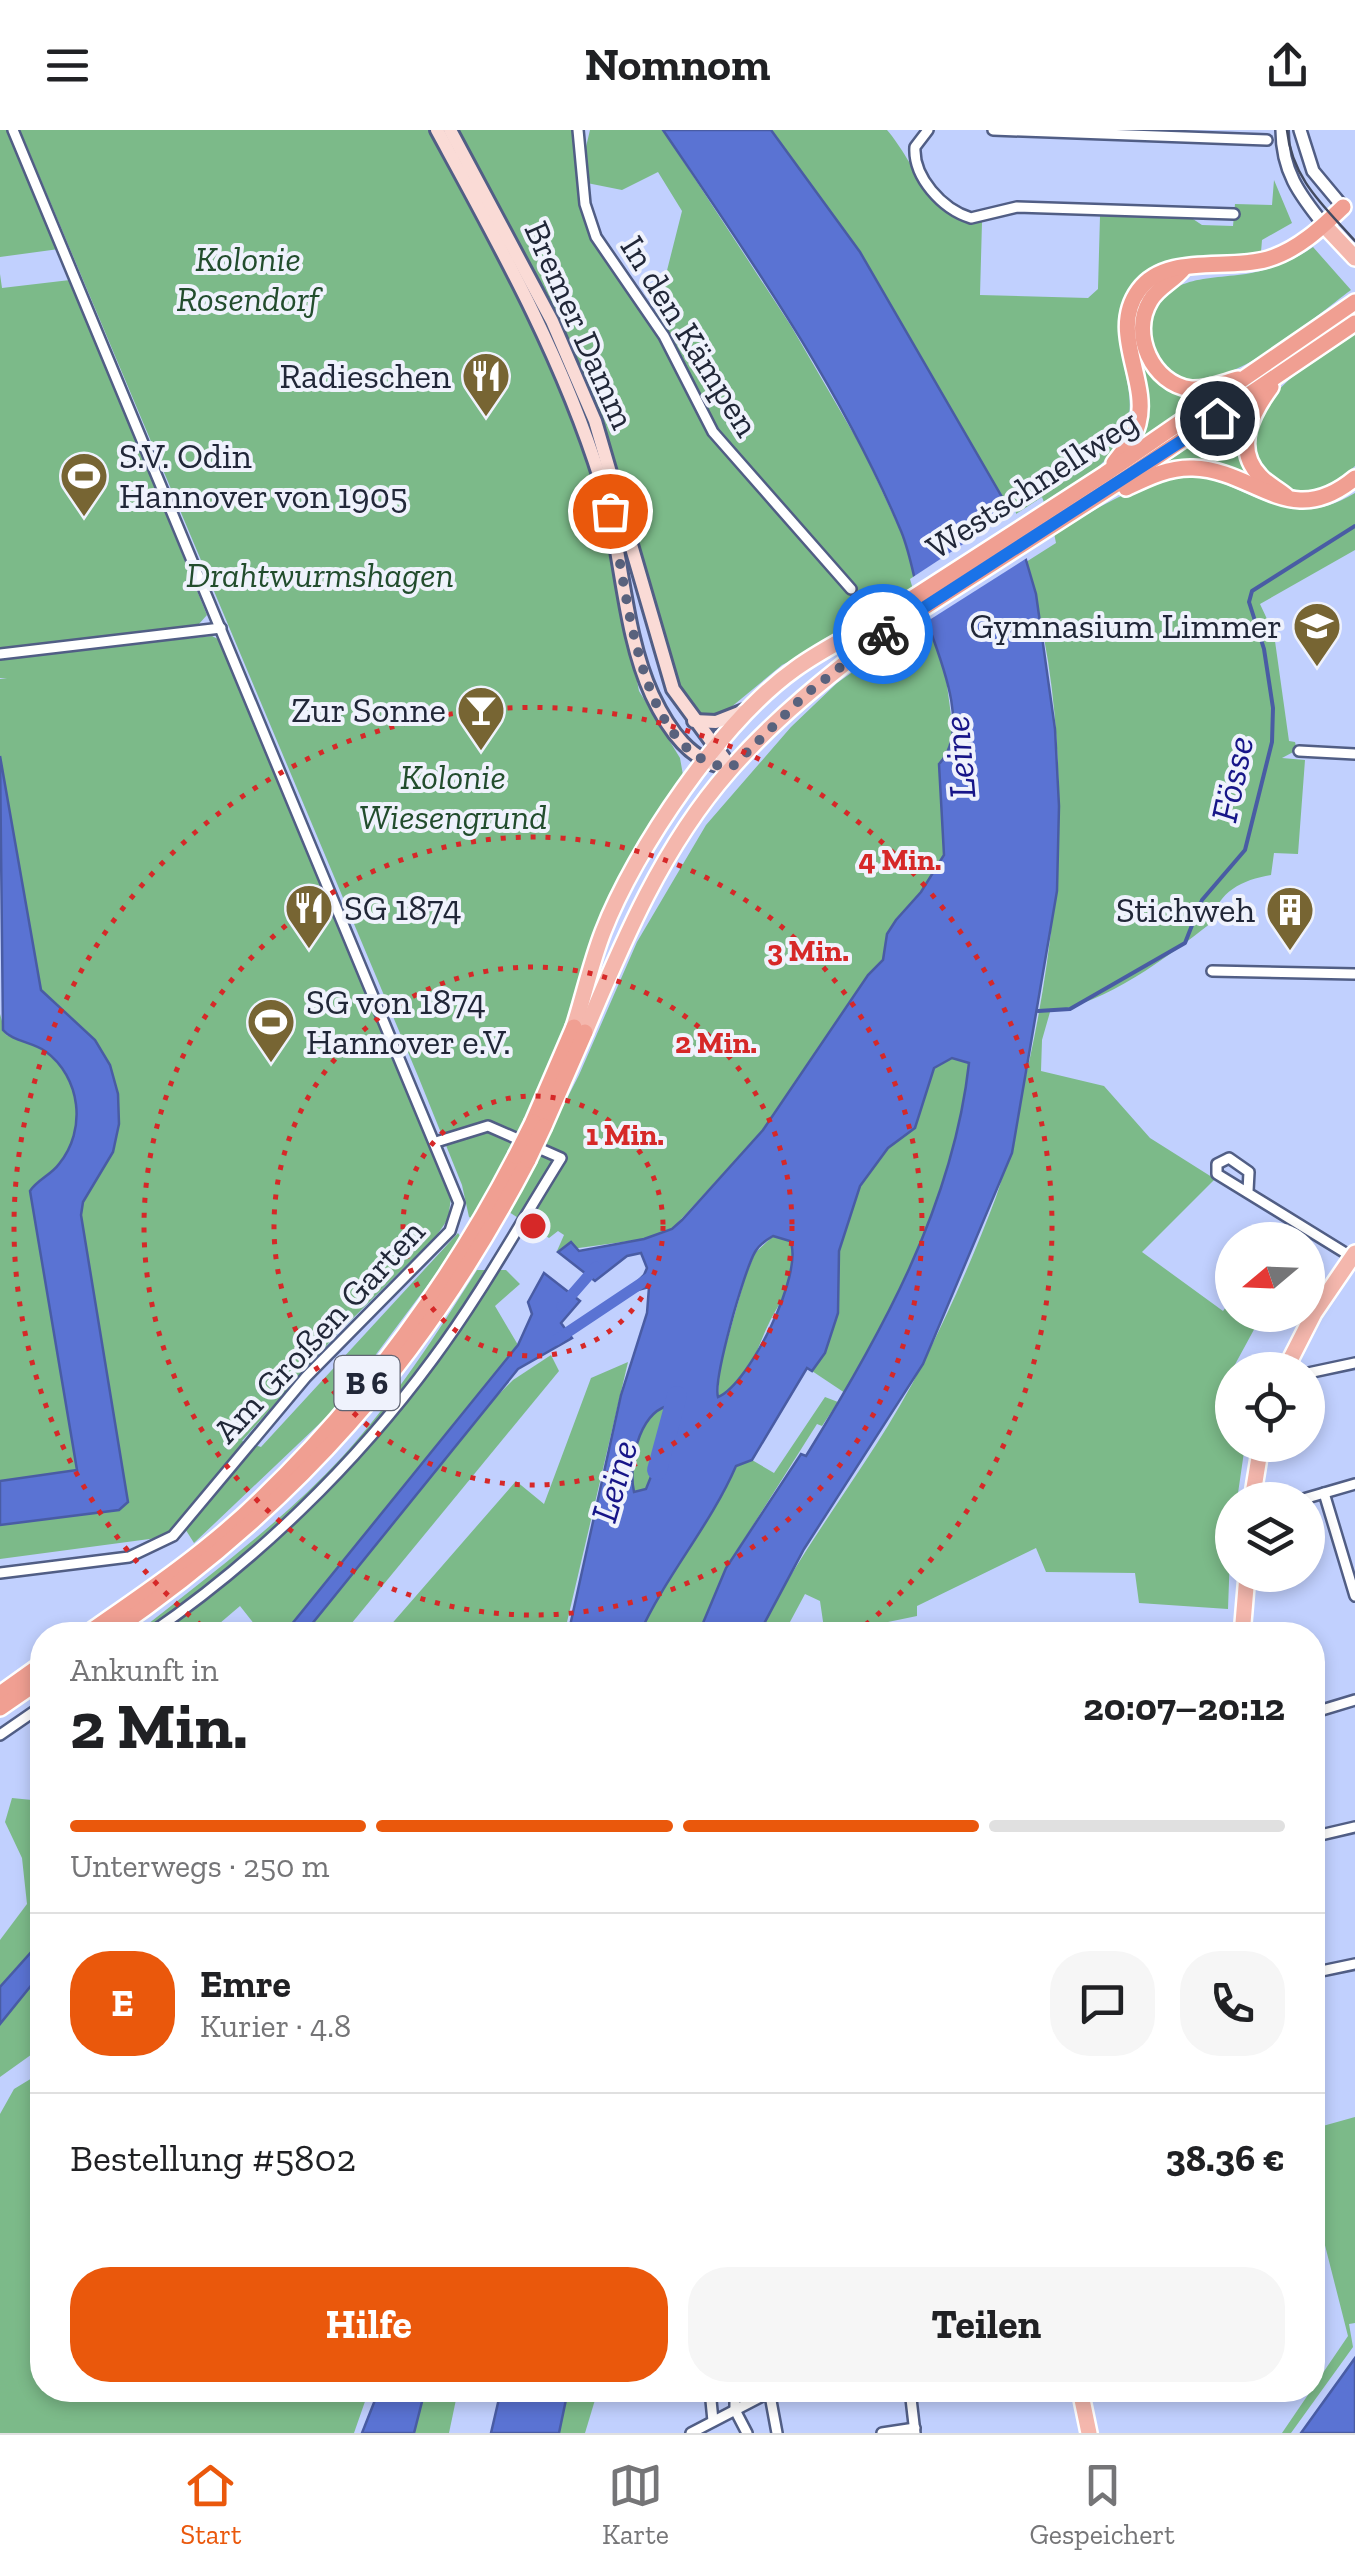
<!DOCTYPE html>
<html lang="de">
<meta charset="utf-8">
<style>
body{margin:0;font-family:"Zilla Slab",serif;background:#f6f6f6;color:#202124;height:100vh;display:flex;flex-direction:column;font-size:38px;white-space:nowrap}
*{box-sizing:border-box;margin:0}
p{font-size:32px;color:#757577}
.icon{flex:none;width:55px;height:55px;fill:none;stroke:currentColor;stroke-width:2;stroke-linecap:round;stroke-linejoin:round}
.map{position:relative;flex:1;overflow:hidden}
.details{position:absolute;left:30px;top:1492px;width:1295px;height:780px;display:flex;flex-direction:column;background:#fff;border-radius:40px;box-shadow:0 5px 15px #0003}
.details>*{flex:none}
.needle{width:65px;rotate:251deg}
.tools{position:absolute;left:1215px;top:1092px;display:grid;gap:20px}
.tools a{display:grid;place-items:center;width:110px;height:110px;border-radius:50%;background:#fff;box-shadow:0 5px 15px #0003;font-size:50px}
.pin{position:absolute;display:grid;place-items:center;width:85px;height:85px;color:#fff;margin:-42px;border:5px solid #fff;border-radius:50%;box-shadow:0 2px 10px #0007}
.courier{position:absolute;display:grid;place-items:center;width:100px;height:100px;margin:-50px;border:8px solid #1a73e8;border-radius:50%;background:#fff;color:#222;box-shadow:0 2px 12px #0007}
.overview em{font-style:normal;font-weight:700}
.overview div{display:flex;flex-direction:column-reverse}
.overview{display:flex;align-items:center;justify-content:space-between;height:170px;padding:0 40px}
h1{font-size:65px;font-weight:700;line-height:75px}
.bar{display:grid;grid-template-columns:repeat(4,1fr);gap:15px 10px;align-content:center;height:120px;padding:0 40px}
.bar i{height:12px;border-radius:8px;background:#e0e0e0}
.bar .selected{background:#ea580c}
.bar p{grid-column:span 4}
.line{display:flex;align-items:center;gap:25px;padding:0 40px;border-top:2px solid #e0e0e0}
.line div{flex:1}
.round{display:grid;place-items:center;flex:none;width:105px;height:105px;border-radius:40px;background:#f6f6f6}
.button{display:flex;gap:20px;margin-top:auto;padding:20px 40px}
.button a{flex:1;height:115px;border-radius:40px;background:#ea580c;color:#fff;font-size:40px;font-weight:700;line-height:115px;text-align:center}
.button a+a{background:#f6f6f6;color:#202124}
header{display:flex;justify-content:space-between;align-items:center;height:130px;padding:0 40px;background:#fff;font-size:45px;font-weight:700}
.menu{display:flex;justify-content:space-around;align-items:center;height:140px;border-top:2px solid #e0e0e0;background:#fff;font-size:28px;color:#757577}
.menu a{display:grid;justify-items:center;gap:5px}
.menu .selected{color:#ea580c}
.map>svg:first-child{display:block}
.green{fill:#7cba89}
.water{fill:#5a73d3;stroke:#495ca4;stroke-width:2.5;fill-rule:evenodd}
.pier{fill:#c1d0fe}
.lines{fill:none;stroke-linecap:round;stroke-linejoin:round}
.stream{stroke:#495ca4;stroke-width:4}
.canal{stroke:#5a73d3;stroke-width:11}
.river{stroke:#5a73d3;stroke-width:20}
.minor-casing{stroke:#515e85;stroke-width:14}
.tertiary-casing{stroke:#515e85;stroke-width:16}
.secondary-casing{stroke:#515e85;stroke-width:18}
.primary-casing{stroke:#fff;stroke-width:20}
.trunk-casing{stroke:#fff;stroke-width:20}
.minor{stroke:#fff;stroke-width:9}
.tertiary{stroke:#fff;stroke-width:11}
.secondary{stroke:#fadbd6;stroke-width:12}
.primary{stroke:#f4b7ad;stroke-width:15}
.trunk{stroke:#f09f92;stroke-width:15}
.tram{stroke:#434b62;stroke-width:2.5}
.trunk-bridge-casing{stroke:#fff;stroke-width:20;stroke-linecap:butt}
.trunk-bridge{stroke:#f09f92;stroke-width:15}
.done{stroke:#59627d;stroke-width:10;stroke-dasharray:0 18}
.route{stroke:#1a73e8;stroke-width:12}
.ring{fill:none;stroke:#d62828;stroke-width:5;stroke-dasharray:5 10}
.labels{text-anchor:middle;stroke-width:8;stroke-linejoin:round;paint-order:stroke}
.shield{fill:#eff2fc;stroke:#5f6473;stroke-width:2.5}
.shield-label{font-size:32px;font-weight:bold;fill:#212738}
.park-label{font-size:35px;font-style:italic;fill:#224d2d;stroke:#eff2fc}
.street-label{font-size:35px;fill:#212738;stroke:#eff2fc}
.poi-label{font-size:35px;fill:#212738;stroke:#eff2fc;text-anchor:end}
.water-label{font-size:38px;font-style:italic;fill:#171588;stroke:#eff2fc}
.centre{fill:#d62828;stroke:#eff2fc;stroke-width:5}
.ring-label{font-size:30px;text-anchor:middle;font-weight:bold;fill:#d62828;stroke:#eff2fc;stroke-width:8;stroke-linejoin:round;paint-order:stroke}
</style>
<header><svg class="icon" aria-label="menu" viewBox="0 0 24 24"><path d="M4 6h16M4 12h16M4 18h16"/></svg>Nomnom<svg class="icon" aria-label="share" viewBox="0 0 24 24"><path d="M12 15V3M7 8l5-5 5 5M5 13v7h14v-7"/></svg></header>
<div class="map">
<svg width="1355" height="2303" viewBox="0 0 1355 2303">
<rect width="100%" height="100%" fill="#c1d0fe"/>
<!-- green -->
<g class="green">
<path d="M0,0H8L59,119L0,127Z"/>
<path d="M20,0H428L527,185L579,303L611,416L639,561L680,628L683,645L576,867L522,999L475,1090L469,1087L462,1055L418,946Z"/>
<path d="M457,0H574C580,97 593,112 648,189L656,184L682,81L658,42L622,60L587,53L585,21L590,0H663L791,196L863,320L902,404L946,548L953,600L944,725L921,762L896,790L883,830L868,845L763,1000L672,1099L644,1109L557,1121L564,1105L558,1101L549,1108L509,1082L579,945L637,812L706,695L791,597L837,553L895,512L886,469L850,501L782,535L724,583L707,586C668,573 652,465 642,428C599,267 536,144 457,0Z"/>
<path d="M771,0H887C915,32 932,92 982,92L980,165L1088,168L1098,159L1100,86L1193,89L1202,95L1233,96L1235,74L1272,75L1274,50L1292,93L1262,110L1261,122L1147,142C1082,197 1153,252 1121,309C1105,338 1072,357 1045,375L1042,367L1013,386L860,122Z"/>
<path d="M1313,117L1351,160C1304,194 1167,321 1149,196C1163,145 1202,150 1246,144C1270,140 1293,131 1313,117Z"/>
<path d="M0,144L2,158L70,150L207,485L198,495L0,520Z"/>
<path d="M1145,166L1148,236L1209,266L1139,313C1136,279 1124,191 1145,166Z"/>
<path d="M1355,204V336C1342,348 1326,359 1308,361C1273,363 1245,323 1258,291C1274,251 1321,227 1355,204Z"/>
<path d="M1248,275L1246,287L1258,352L1214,333L1167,332Z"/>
<path d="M1192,344C1256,358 1289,403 1355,363V420L1260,474L1274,504L1289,611L1295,612L1297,620L1282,628L1305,630L1298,724L1274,723L1271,745C1242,750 1218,761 1211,793C1165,829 1108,872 1050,882L1042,910L1041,941L1104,956L1150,1008L1215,1049L1142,1122L1223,1181L1226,1177L1232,1185L1257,1194L1232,1240V1315H1245L1237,1370H1232L1228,1479L1139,1473L1135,1443L1046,1442L1036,1418L917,1476V1486L825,1505L820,1471L805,1464L783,1505H758C805,1409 876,1328 923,1233C950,1180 975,1123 996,1067C1007,1037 1012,1003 1020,971C1063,797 1077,606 1026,432L1056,413L1054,403C1099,378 1140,350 1192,344Z"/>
<path d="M212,506L218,509L451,1068L448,1089L437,1105L336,1205L242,1311L261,1317L458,1103L462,1109L336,1278L194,1413L182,1394L157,1408L0,1429V1395L119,1380L128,1372L81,1085L83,1072L113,1022L119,970L110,936L95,910L41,860L0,626V549L7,548H0V528Z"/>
<path d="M0,884L6,905C21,910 35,913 48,924C79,948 87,996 63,1029C54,1042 38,1049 30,1061L77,1340L0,1351Z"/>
<path d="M952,928L969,933C956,1050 906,1163 845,1263L812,1241L825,1223L838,1183L839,1121L860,1056L888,1018L915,998L934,938Z"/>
<path d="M784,1105C812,1129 782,1167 770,1191C756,1218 750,1255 718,1267L720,1236L745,1148L755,1123L773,1106Z"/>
<path d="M477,1140H506L520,1154L495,1176L518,1215L283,1505H263L240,1476L206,1505H134C206,1448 281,1393 343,1326C395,1269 436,1205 477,1140Z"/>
<path d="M551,1225L559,1241L342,1505H303L482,1281L513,1250Z"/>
<path d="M628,1232L564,1505H382L516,1351L544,1374L591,1248Z"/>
<path d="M825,1267L838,1272L822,1296L817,1294L726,1438L698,1505H639C666,1445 710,1395 736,1336L752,1330L774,1343Z"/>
<path d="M667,1276L669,1302L646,1359L634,1362C628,1335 638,1286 667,1276Z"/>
<path d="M12,1668L42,1671V1809L0,1857V1810L27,1774L22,1728L5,1692Z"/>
<path d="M42,1842V1917L0,1947V1894Z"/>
<path d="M42,1942V2260H369L354,2303H0V1984L14,1959Z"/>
<path d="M1355,1987V2193L1349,2194L1353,2217L1291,2303H1282L1348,2206L1313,2068C1323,2046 1312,2023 1312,1999Z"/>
<path d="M425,2260H458L449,2303H414Z"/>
<path d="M568,2260H598L585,2303H559Z"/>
</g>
<!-- water -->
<g class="water">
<path d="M663,0H771L860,122L1013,386L1036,464L1055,599L1059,676L1057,761L1012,1023L923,1234L804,1419L758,1505H698L726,1438L801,1324L806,1326C880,1206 953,1077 969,933L952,928L934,938L915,998L888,1018L860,1056L839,1121L838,1183L825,1223L812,1241L807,1238L752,1330L736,1336C710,1396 666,1445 639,1505H568L621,1265L647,1183L649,1157L638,1160L635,1154L644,1145L647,1138L641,1123L627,1126L595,1151L558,1122L571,1112L579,1121L644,1109L672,1099L682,1090L763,1000L868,845L883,830L887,804L896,790L921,762L944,725L939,634C974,597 935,517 921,475C914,450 911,425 901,401C841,258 749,127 663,0ZM773,1106L790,1111C805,1141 749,1255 718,1267C713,1249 744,1141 755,1122C759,1115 766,1110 773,1106ZM667,1276L669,1302L646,1359L634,1362C628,1336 638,1285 667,1276Z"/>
<path d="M0,626L41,860L95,910L110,935L118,964L119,994L113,1022L83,1072L81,1085L128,1372L119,1380L0,1395V1351L77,1340L30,1061C37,1050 51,1045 59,1034C87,1000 81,947 45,921C32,912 12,911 3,900Z"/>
<path d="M544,1143L580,1171L561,1193L572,1208L518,1239L303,1505H283L518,1215L532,1184L528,1172Z"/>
<path d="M42,1810V1842L0,1894V1857Z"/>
<path d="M1355,2228V2303H1301Z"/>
<path d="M379,2260H425L414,2303H362Z"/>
<path d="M501,2260H568L559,2303H491Z"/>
</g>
<!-- pier -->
<path class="pier" d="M1015,380L1030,426L923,494L910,449Z"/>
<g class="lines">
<!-- stream -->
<path class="stream" d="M1038,881L1070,879L1185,813L1202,770L1245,720L1272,612L1273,578L1264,519L1249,472L1252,461L1355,396"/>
<!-- canal -->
<g class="canal">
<path d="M562,1176L596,1137"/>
<path d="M556,1210L649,1148"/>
</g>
<!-- river -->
<path class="river" d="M657,1340L677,1266"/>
<!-- minor casing -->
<g class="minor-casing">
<g id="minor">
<path d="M578,0L585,74L596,107L664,206L713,302L851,459"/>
<path d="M928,0L915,17C913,47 942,79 971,88L1017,77L1234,84"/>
<path d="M993,0L1267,10"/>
<path d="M0,524L221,498"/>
<path d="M1299,621L1355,624"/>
<path d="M1212,841L1355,844"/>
<path d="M1248,1061L1249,1042L1229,1028L1217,1034V1044L1352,1127"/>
<path d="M1308,1243L1355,1233"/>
<path d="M1324,1363L1355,1466"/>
<path d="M1300,1370L1355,1354"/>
<path d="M0,1443L129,1427L173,1406L306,1247L450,1101L459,1073L13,0"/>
<path d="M148,1505C256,1431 355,1335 433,1229C480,1166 519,1095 561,1028L488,996L436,1012"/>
<path d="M1312,1583L1355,1570"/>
<path d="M0,1605L42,1576"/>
<path d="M1312,1707L1355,1697"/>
<path d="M1312,1843L1355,1834"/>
<path d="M710,2260L713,2291"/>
<path d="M715,2260L735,2263V2280L747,2303"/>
<path d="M769,2260L777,2303"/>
<path d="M910,2260L915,2303"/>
<path d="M691,2303L770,2262"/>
<path d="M882,2303L915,2298"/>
</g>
</g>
<!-- tertiary casing -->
<g class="tertiary-casing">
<g id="tertiary">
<path d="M1282,0C1282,41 1299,64 1324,95"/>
<path d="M1300,0L1313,41L1343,77"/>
</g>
</g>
<!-- secondary casing -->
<g class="secondary-casing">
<g id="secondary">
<path d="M437,0C499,114 562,226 601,351C623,420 622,499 652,565C668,599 691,634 731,638"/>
<path d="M450,0L552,191L595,291L673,559L731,638"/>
<path d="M694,591L716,592L744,581"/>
</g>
</g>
<!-- primary casing -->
<g class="primary-casing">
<g id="primary">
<path d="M1324,95L1355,128"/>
<path d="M574,897C584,866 591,833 603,802C635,719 722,591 795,539C821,520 852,505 880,489"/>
<path d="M585,902C623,811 663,716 729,641C774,589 829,545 883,504"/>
<path d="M1285,1240L1314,1183L1355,1123"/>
<path d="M1252,1370L1261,1315"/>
<path d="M1242,1505L1247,1445"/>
<path d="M1080,2260L1089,2303"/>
</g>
</g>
<!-- trunk casing -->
<g class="trunk-casing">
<g id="trunk">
<path d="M1184,138C1174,151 1158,157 1150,171C1130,204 1152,254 1191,259C1206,260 1223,253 1238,249"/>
<path d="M1271,257C1252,283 1233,318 1260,346C1267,354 1278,359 1286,366"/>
<path d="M1114,333C1123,321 1134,309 1138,294C1150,250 1108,202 1139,160C1166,123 1227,141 1268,129C1298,120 1321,98 1343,77"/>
<path d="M1126,358C1147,348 1169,337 1193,338C1256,340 1290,402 1355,348"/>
<path d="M880,489L1105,344L1355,172"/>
<path d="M883,504L1123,350L1355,193"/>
<path d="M533,992L574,897"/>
<path d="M544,996L585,902"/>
<path d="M85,1505C146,1463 208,1421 261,1369C364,1270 450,1153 516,1026"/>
<path d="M107,1505C294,1377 423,1231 528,1030"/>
<path d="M0,1564L42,1534"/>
<path d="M0,1578L42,1549"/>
</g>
</g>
<!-- minor -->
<use href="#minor" class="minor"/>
<!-- tertiary -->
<use href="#tertiary" class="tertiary"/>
<!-- secondary -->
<use href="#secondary" class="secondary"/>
<!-- primary -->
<use href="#primary" class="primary"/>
<!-- trunk -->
<use href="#trunk" class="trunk"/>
<!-- tram -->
<path class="tram" d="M1287,0C1292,49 1324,76 1355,111"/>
<!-- trunk-bridge casing -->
<g class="trunk-bridge-casing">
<g id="trunk-bridge">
<path d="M516,1026L533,992"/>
<path d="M528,1030L544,996"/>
</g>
</g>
<!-- trunk-bridge -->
<use href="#trunk-bridge" class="trunk-bridge"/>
</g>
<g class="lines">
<!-- done -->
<path class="done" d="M610,381C628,454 635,628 731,638L806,564L883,504"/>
<!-- route -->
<path class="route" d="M883,504L1217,288"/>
</g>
<!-- distance rings -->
<g class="ring">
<circle cx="533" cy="1096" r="130"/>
<circle cx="533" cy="1096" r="259"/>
<circle cx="533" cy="1096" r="389"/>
<path d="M213 1505A519 519 0 1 1 853 1505"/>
</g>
<!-- icons -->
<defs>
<g id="restaurant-pin" transform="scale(2.5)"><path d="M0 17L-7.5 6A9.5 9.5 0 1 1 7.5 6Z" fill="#776533" stroke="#eff2fc"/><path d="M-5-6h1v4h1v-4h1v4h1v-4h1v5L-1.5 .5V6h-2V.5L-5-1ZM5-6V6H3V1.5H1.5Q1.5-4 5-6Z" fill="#fff"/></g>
<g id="stadium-pin" transform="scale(2.5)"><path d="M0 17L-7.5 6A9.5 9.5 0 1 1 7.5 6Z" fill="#776533" stroke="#eff2fc"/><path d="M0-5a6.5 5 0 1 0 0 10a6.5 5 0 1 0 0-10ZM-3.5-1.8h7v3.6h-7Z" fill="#fff"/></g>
<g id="school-pin" transform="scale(2.5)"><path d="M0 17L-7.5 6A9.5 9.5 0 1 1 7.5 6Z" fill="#776533" stroke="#eff2fc"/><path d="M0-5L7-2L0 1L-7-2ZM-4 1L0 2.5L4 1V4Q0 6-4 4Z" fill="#fff"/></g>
<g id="bar-pin" transform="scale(2.5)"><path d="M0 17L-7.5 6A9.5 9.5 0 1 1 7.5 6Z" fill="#776533" stroke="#eff2fc"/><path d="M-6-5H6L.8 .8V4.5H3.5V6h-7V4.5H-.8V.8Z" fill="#fff"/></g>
<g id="building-pin" transform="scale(2.5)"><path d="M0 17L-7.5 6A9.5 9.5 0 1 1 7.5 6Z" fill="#776533" stroke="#eff2fc"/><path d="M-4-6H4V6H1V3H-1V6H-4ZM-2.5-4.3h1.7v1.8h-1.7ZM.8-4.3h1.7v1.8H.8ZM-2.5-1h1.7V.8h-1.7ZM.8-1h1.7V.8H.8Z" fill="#fff"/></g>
</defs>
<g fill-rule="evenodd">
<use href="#restaurant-pin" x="486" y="246"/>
<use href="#stadium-pin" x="84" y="346"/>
<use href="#school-pin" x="1317" y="496"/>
<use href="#bar-pin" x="481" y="580"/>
<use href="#restaurant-pin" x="309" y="778"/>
<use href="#building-pin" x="1290" y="780"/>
<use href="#stadium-pin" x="271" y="892"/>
</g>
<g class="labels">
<!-- shield labels -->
<rect class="shield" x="334.5" y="1226" width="65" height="54" rx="8"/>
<g class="shield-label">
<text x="367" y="1264">B 6</text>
</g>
<!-- park labels -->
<g class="park-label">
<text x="248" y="141">Kolonie<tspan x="248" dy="40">Rosendorf</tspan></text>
<text x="320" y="457">Drahtwurmshagen</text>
<text x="453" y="659">Kolonie<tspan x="453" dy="40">Wiesengrund</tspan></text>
</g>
<!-- street labels -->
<g class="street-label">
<text transform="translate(580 195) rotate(66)" y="12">Bremer Damm</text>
<text transform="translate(690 206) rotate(58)" y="12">In den Kämpen</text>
<text transform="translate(1032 354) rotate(-33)" y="12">Westschnellweg</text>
<text transform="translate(319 1201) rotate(-47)" y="12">Am Großen Garten</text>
</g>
<!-- poi labels -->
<g class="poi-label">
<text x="451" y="258">Radieschen</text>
<text x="119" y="338" text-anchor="start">S.V. Odin<tspan x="119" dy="40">Hannover von 1905</tspan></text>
<text x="1282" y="508">Gymnasium Limmer</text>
<text x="446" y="592">Zur Sonne</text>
<text x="344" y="790" text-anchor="start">SG 1874</text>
<text x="1255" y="792">Stichweh</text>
<text x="306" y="884" text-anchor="start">SG von 1874<tspan x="306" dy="40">Hannover e.V.</tspan></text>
</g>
<!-- water labels -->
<g class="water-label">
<text transform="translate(959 627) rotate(-95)" y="13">Leine</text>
<text transform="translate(1232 649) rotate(-78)" y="13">Fösse</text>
<text transform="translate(614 1351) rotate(-74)" y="13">Leine</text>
</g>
</g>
<circle cx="533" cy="1096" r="15" class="centre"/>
<g class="ring-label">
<text x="900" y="740">4 Min.</text>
<text x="808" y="831">3 Min.</text>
<text x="716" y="923">2 Min.</text>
<text x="625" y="1015">1 Min.</text>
</g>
</svg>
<div class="tools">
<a><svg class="needle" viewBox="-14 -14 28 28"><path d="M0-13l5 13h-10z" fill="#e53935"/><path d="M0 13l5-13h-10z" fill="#757577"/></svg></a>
<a><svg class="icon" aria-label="locate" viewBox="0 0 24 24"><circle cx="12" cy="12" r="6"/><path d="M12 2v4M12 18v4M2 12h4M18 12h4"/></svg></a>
<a><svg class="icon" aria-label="layers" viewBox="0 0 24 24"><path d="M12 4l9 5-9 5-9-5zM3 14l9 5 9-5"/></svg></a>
</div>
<div class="pin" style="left:610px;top:381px;background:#ea580c"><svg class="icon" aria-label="bag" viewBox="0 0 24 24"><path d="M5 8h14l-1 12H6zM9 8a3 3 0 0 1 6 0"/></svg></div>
<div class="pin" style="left:1217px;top:288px;background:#1f2937"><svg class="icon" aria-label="home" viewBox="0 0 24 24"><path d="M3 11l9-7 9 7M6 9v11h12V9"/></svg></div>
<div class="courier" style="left:883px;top:504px"><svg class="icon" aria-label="bike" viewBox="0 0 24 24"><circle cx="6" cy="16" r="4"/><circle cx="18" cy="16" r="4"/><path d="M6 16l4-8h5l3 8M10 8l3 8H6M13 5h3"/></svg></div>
<section class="details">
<div class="overview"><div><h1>2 Min.</h1><p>Ankunft in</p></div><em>20:07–20:12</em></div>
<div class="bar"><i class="selected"></i><i class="selected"></i><i class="selected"></i><i></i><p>Unterwegs · 250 m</p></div>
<div class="line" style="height:180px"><b class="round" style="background:#ea580c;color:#fff">E</b><div><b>Emre</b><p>Kurier · 4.8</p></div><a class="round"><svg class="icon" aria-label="chat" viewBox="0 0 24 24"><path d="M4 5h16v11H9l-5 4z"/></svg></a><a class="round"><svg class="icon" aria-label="phone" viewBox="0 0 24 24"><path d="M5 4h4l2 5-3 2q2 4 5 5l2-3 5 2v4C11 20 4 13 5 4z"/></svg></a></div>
<div class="line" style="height:130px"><div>Bestellung #5802</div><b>38.36 €</b></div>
<div class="button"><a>Hilfe</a><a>Teilen</a></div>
</section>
</div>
<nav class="menu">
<a class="selected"><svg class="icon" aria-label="home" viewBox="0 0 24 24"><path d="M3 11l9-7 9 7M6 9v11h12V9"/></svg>Start</a>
<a><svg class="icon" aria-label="map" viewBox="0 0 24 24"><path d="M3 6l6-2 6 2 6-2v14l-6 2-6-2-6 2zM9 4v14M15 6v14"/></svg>Karte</a>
<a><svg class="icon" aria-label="saved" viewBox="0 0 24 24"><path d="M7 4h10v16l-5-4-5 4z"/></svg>Gespeichert</a>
</nav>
